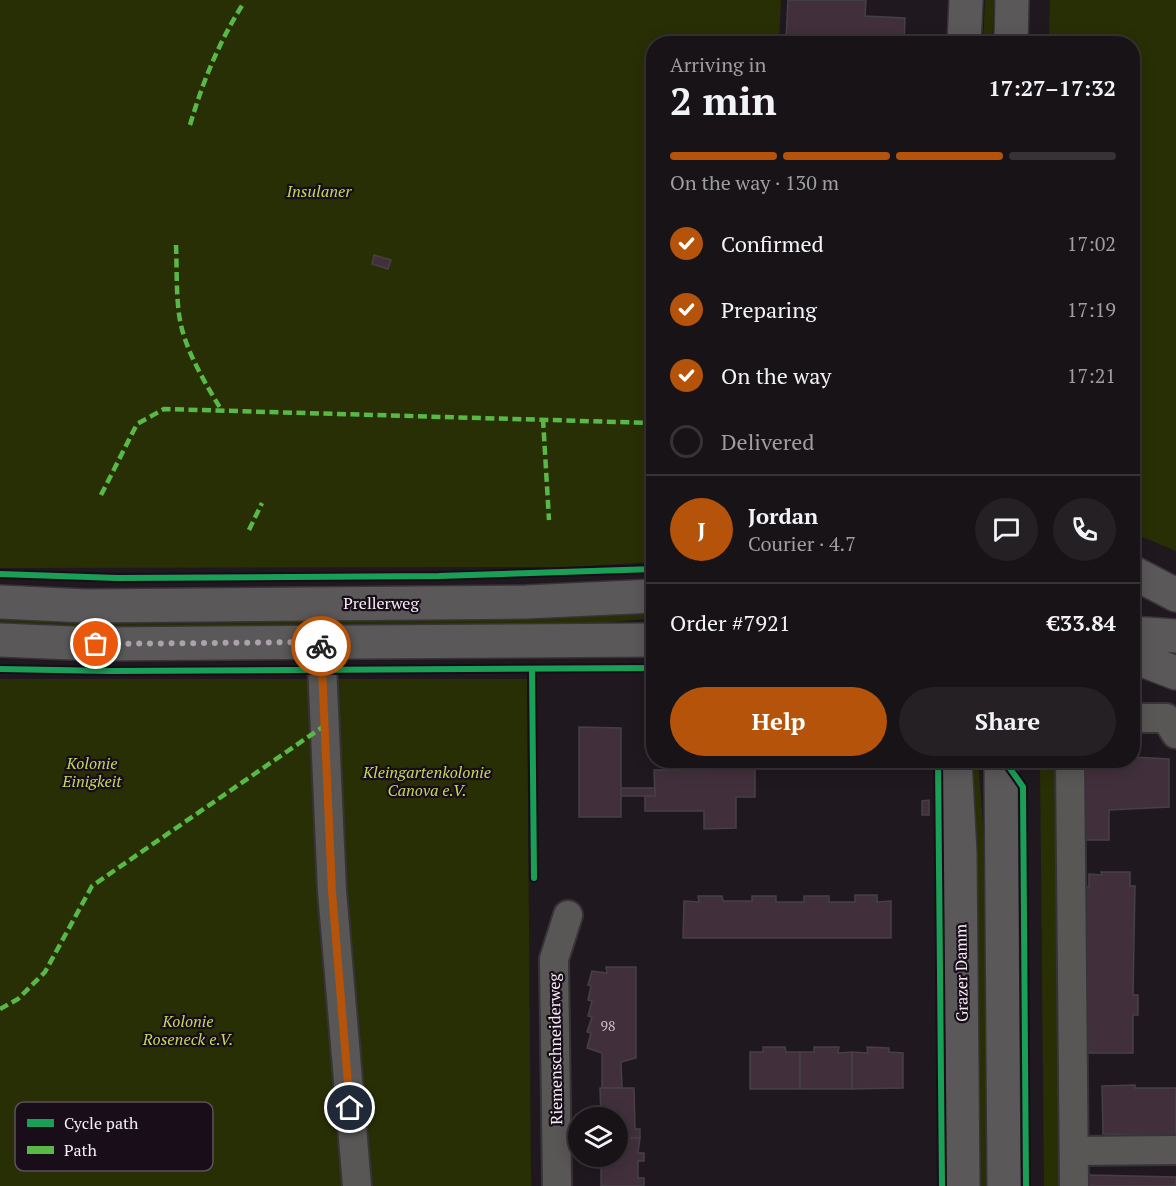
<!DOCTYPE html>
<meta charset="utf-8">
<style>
body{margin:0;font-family:"PT Serif",serif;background:#242024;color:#f1f3f6;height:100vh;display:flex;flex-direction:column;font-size:22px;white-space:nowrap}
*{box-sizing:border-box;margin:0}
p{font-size:20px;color:#9e9ea1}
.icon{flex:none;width:33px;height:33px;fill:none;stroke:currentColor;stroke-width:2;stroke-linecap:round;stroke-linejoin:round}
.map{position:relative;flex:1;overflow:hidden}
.sheet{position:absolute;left:646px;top:36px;width:494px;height:732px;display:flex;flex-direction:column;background:#171317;border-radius:24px;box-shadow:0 3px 15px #0003,0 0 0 2px #363236}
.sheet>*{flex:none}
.fabs{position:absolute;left:568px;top:1107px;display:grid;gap:12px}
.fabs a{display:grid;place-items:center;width:60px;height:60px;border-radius:50%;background:#171317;box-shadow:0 3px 15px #0003,0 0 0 2px #363236;font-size:30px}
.pin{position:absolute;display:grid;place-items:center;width:51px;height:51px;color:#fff;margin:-26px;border:3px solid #fff;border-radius:50%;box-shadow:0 2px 6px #0007}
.courier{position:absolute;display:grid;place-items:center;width:60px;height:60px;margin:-30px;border:4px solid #b45309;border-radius:50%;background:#fff;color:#222;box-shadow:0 2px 8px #0007}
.summary em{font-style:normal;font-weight:700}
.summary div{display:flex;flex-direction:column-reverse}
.summary{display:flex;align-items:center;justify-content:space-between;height:102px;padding:0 24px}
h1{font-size:39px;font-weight:700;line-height:45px}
.bar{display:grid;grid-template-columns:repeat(4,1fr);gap:9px 6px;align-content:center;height:72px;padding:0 24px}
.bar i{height:8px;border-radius:4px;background:#363236}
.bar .current{background:#b45309}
.bar p{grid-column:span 4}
.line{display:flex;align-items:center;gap:15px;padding:0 24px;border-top:2px solid #363236}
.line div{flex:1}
.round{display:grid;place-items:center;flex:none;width:63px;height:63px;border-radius:32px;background:#242024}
ol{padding:0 24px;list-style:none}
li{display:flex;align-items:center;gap:18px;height:66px}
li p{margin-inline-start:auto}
li .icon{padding:6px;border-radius:50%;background:#b45309;color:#fff;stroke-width:4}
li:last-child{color:#9e9ea1}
li i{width:33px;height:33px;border:3px solid #363236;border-radius:50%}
.cta{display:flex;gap:12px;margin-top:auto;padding:12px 24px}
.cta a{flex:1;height:69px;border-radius:36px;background:#b45309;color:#fff;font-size:24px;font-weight:700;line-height:69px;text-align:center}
.cta a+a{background:#242024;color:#f1f3f6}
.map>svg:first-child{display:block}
.green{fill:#292f04}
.building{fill:#41303c;stroke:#464045;stroke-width:1.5}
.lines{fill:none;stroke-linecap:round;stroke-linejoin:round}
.minor-casing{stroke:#383338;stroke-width:32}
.major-casing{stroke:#383338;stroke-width:36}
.minor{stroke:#585756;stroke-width:28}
.major{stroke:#5a5858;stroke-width:33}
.quiet{stroke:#58b947;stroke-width:4.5;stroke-dasharray:9 4.5;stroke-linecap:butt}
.cycleway-casing{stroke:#180d19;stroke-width:10}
.cycleway{stroke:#1a9f57;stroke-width:6}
.done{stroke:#aba3ab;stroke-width:6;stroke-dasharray:0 10.8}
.route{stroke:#b45309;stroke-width:8}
.labels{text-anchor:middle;stroke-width:4.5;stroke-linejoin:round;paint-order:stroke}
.number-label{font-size:14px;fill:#c9bec8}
.park-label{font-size:16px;font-style:italic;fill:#c2d85d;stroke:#180d19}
.street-label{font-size:16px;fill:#f6eef6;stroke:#180d19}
.key{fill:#180d19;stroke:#5b505b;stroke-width:1.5}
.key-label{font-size:16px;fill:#f6eef6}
</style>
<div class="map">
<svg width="1176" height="1186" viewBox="0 0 1176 1186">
<rect width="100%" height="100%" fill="#1f191f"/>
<!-- green -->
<g class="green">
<path d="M0,0H781L779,43L654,44V562L568,567L0,568Z"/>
<path d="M985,0H994L992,43H983Z"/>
<path d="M1050,0H1176V551L1133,533L1132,44L1049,43Z"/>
<path d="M654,610V618L560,627L0,628V614Z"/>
<path d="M0,679H527L531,1186H0Z"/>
<path d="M972,761H978L986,862L989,1186H979L976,860Z"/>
<path d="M1040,761H1060L1062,1186H1044Z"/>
</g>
<!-- building -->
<g class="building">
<path d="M788,0H866L865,16L905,18L904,44H808V40L786,39Z"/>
<path d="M374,255L391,260L388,269L372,264Z"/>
<path d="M579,727L621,728V817H579Z"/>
<path d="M1132,757L1169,759V807L1109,810V840H1080V761L1132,760Z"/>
<path d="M755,769V797H736V828L704,829V811H645V796H655L654,770Z"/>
<rect x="621" y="788" width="34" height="8"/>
<path d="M929,800V815H922V801Z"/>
<path d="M1101,872H1130V886H1135L1133,995H1138V1015H1133V1053H1088L1087,1015H1082V996H1087L1084,887H1089V874L1102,875Z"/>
<path d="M855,895H877V902L891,901V938H683L684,901L699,902L698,896H722L723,901H752V896H776V902H804V896H829V902H855Z"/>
<path d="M606,967H636V1058L621,1062L622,1088H602V1053L587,1048L591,1033L587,1032L592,1017L588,1016L592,1001L588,1000L591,986L588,985L592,971L607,973Z"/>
<path d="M763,1047H785L786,1052H800V1089H750V1052H763Z"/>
<path d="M814,1047H839L838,1053L852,1052V1089H800V1052H814Z"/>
<path d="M867,1047L889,1048V1052L903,1053V1088L852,1089V1052L868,1053Z"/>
<path d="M1135,1085V1088H1176V1136L1103,1134L1102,1086Z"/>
<path d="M600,1088H634L635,1129H640V1138H618V1118H601Z"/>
<path d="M618,1138H640L638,1153H644V1161H638V1178H644V1186H601V1156H618Z"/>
<path d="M1089,1175L1176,1177V1186H1089Z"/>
</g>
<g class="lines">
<!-- minor casing -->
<g class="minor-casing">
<g id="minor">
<path d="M321,642L332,891L357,1186"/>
<path d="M1132,718H1166L1176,734"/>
<path d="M1070,760L1074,1186"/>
<path d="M1074,1151L1176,1150"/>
<path d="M557,1186L554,959L568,915"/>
</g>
</g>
<!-- major casing -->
<g class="major-casing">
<g id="major">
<path d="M964,44L966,0"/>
<path d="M1011,44L1012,0"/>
<path d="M1132,572L1176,595"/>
<path d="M0,602L86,606L526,602L654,596"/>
<path d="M1132,633L1176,636"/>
<path d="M0,640L96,644L654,640"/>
<path d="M1132,656L1176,673"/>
<path d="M955,760L960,853L963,1186"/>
<path d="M1001,760L1004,1186"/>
</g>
</g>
<!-- minor -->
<use href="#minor" class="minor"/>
<!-- major -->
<use href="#major" class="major"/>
<!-- quiet -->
<g class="quiet">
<path d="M190,125C203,81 219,42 243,4"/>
<path d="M176,245C177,268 176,291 179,314C183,347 205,383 222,411"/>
<path d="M543,419L549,520"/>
<path d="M101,495L137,424L164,409L654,423"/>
<path d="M249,530L262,503"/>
<path d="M0,1009L18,999L45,972L92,886L324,726"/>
</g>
<!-- cycleway casing -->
<g class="cycleway-casing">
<g id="cycleway">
<path d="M0,574L117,578L439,576L654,569"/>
<path d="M0,669L111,671L654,668"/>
<path d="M532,669L534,878"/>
<path d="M938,760L942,1186"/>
<path d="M1004,760L1023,787L1026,1186"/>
</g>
</g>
<!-- cycleway -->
<use href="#cycleway" class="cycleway"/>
</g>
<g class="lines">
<!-- done -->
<path class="done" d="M96,644L321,642V646"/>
<!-- route -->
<path class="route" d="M321,646L332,891L350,1108"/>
</g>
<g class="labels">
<!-- number labels -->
<g class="number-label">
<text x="608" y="1031">98</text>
</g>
<!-- park labels -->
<g class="park-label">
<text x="319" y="197">Insulaner</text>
<text x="92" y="769">Kolonie<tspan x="92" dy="18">Einigkeit</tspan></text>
<text x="427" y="778">Kleingartenkolonie<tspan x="427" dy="18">Canova e.V.</tspan></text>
<text x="188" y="1027">Kolonie<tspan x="188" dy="18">Roseneck e.V.</tspan></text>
</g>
<!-- street labels -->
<g class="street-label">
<text x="381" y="609">Prellerweg</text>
<text transform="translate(961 973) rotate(-91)" y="6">Grazer Damm</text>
<text transform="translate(555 1049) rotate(-91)" y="6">Riemenschneiderweg</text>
</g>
</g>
<!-- legend -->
<rect x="15" y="1102" width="198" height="69" rx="9" class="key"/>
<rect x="27" y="1119" width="27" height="8" fill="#1a9f57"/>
<rect x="27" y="1146" width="27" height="8" fill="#58b947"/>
<g class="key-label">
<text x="64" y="1129">Cycle path</text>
<text x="64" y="1156">Path</text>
</g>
</svg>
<div class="fabs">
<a><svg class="icon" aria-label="layers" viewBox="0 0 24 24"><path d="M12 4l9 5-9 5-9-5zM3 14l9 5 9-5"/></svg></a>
</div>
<div class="pin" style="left:96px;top:644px;background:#ea580c"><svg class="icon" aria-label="bag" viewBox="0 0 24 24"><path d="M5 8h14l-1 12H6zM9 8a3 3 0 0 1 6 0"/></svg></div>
<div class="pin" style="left:350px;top:1108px;background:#1f2937"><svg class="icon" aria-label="home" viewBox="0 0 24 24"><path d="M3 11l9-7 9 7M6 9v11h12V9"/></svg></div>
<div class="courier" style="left:321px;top:646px"><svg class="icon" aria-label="bike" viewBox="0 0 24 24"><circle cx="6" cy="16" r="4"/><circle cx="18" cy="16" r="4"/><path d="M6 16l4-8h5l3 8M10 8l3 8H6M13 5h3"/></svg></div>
<section class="sheet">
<div class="summary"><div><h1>2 min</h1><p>Arriving in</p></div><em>17:27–17:32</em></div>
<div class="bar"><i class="current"></i><i class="current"></i><i class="current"></i><i></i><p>On the way · 130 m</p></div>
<ol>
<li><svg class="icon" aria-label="check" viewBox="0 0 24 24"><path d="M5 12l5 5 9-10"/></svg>Confirmed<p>17:02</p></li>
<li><svg class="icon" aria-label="check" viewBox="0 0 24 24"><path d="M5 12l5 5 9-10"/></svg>Preparing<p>17:19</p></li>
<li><svg class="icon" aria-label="check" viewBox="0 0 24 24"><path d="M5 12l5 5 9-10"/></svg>On the way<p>17:21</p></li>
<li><i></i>Delivered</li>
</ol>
<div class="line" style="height:108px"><b class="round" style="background:#b45309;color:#fff">J</b><div><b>Jordan</b><p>Courier · 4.7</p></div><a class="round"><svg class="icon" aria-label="chat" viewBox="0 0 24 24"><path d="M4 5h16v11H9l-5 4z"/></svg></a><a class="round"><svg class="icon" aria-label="phone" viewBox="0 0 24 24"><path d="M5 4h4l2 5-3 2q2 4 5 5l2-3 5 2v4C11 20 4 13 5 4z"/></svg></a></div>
<div class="line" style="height:78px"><div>Order #7921</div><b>€33.84</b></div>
<div class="cta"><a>Help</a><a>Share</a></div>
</section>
</div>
